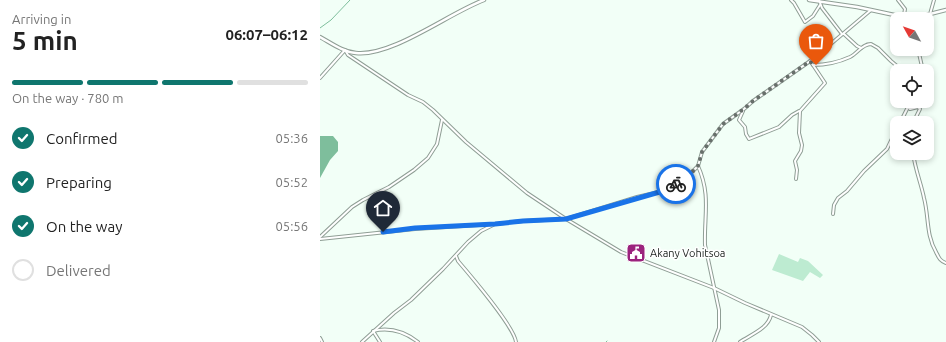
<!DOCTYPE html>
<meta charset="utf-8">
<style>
body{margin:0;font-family:Ubuntu,sans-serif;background:#f2f2f2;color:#222;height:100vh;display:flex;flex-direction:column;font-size:15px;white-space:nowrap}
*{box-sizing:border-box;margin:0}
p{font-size:13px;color:#767676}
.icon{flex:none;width:22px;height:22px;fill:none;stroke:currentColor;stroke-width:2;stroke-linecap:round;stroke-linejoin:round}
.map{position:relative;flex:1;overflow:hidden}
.panel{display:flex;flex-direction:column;background:#fff;width:320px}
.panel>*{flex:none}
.needle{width:26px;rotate:310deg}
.buttons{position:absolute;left:570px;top:12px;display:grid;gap:8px}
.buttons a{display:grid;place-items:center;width:44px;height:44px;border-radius:8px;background:#fff;box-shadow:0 2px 6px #0003;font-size:20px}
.pin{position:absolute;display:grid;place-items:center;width:34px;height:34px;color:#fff;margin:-41px -17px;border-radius:50% 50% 50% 0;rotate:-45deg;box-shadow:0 0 4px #0007}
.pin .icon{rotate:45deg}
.courier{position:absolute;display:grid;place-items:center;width:40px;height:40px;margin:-20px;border:3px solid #1a73e8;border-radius:50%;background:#fff;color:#222;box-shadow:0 1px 5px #0007}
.headline em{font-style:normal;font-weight:700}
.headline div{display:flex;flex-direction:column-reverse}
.headline{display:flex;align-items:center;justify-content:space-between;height:68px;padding:0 12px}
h1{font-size:26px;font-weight:700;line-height:30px}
.bar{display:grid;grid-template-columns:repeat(4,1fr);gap:6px 4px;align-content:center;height:48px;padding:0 12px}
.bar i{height:5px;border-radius:3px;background:#e0e0e0}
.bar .selected{background:#0f766e}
.bar p{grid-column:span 4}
ol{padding:0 12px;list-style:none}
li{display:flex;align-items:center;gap:12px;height:44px}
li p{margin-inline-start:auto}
li .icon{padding:4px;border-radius:50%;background:#0f766e;color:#fff;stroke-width:4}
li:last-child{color:#767676}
li i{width:22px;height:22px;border:2px solid #e0e0e0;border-radius:50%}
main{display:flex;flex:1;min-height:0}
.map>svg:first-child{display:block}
.green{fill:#bdebd1}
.water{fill:#7ebe9c}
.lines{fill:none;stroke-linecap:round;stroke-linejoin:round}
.stream{stroke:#7ebe9c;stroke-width:1}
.minor-casing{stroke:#8f9e95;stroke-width:4}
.tertiary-casing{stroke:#8f9e95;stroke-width:4.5}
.minor{stroke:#fff;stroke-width:2}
.tertiary{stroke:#fff;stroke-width:2.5}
.done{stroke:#686f6b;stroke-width:4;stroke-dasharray:0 7.2}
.route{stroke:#1a73e8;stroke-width:5}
.labels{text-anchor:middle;stroke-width:3;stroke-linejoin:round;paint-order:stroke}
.poi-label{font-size:11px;fill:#1d221f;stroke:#fff;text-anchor:start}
</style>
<main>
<section class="panel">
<div class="headline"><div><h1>5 min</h1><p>Arriving in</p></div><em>06:07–06:12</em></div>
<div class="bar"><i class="selected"></i><i class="selected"></i><i class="selected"></i><i></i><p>On the way · 780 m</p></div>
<ol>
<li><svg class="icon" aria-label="check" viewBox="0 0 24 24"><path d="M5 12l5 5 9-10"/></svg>Confirmed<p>05:36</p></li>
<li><svg class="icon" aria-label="check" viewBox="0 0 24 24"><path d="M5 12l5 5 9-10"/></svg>Preparing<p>05:52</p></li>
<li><svg class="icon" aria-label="check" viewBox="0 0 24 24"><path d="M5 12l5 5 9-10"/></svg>On the way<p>05:56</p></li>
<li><i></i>Delivered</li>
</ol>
</section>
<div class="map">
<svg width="626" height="342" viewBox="0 0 626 342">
<rect width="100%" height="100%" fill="#f2fff7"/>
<!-- green -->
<path class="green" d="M459,254L478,262L480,258L488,261L503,275L500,278L490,272L483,281L452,270Z"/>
<!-- water -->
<path class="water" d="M0,136H13L18,142V151L10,160L0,178Z"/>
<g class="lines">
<!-- stream -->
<g class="stream">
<path d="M0,28L11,20L30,0"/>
<path d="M286,342L287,341"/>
</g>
<!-- minor casing -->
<g class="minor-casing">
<g id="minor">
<path d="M471,0L474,3L485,22L493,16L500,5"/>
<path d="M499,0L502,8L522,34H524L537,46L541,48"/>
<path d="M578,0L585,9L584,15"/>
<path d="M610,14L614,0"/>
<path d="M594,15L596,19"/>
<path d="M598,49L603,71"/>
<path d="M490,61L493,65C506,65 519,62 530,57C538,53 542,44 551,44L558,48L571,61L583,71"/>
<path d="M0,78L25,50L28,55L88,95L103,102L113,110L146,142L207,193L246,219L301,252L394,288L425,303L482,327L492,335L499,342"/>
<path d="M586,101L588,107L590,109L598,107L600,109L593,123"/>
<path d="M423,111L419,120L425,127L426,134L429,139L459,127L472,115L479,111"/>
<path d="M580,123L591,101"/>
<path d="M593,153C595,169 601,183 604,198C609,217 606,235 616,252C619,258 620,261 626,263"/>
<path d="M378,166C391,195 384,215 385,245L399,310V328L394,342"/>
<path d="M476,179L477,170L475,161L481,151L482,145L479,133L480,111L505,83L493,65"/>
<path d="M513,214L514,205L518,198L527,191L544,171L567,149L577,128"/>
<path d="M0,237L32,207L43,200L69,187L94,170L108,158L117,144L122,120"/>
<path d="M0,239L95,229L175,224L203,221L246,219L317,197L343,191L366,178L378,166L382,152L403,124L424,109L433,101L493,59L551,10"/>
<path d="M136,256L138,261C150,275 194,327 196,342"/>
<path d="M0,338L2,342"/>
<path d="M42,342L74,313L91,300L123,269L148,242L161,231L173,225"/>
<path d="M60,342L53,331C69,327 85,332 98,342"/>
<path d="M420,342C430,335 448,329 451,315"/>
</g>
</g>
<!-- tertiary casing -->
<g class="tertiary-casing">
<g id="tertiary">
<path d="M489,0L537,7L579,16L610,14L626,10"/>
<path d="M0,37C11,43 23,52 36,53C72,57 129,13 164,0"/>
</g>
</g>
<!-- minor -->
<use href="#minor" class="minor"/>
<!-- tertiary -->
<use href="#tertiary" class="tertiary"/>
</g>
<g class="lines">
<!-- done -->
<path class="done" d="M356,184L366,178L378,166L382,152L403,124L424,109L433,101L490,61L493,65H496"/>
<!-- route -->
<path class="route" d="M63,232L95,228L175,224L203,221L246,219L343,191L356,184"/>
</g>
<!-- icons -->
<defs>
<g id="civic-square" transform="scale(1)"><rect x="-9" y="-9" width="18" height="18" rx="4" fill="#9b237d" stroke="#fff"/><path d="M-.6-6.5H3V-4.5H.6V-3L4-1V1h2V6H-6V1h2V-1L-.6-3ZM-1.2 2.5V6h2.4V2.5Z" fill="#fff"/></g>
</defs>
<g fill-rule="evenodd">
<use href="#civic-square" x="316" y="253"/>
</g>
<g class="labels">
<!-- poi labels -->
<g class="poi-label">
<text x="330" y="257">Akany Vohitsoa</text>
</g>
</g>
</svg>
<div class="buttons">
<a><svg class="needle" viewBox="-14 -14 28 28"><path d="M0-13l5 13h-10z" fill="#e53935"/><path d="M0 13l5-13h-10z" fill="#767676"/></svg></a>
<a><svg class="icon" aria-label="locate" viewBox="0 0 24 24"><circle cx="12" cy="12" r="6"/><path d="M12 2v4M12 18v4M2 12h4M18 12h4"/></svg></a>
<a><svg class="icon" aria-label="layers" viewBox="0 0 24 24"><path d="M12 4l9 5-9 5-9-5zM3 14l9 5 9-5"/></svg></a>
</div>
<div class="pin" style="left:496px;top:65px;background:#ea580c"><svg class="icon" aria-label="bag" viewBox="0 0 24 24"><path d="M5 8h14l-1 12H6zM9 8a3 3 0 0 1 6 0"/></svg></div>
<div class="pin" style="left:63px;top:232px;background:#1f2937"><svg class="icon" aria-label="home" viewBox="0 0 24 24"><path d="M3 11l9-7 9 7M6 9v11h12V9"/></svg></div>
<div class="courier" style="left:356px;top:184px"><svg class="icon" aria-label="bike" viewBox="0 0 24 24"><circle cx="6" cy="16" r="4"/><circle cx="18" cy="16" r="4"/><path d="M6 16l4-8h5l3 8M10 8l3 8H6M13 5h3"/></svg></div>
</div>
</main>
